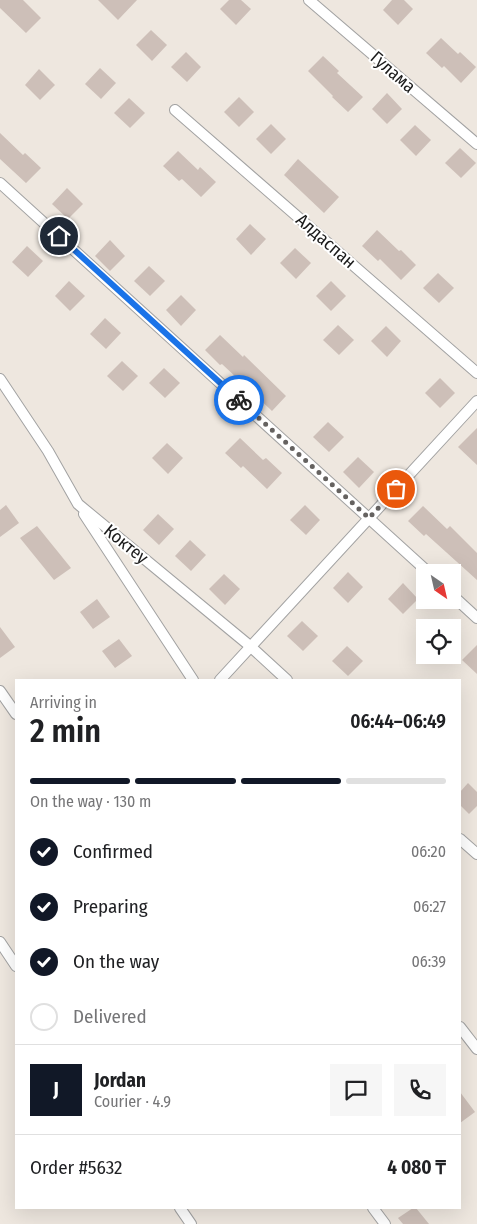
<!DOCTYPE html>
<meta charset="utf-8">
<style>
body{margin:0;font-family:"Fira Sans Condensed",sans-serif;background:#f6f6f6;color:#202124;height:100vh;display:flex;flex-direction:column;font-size:19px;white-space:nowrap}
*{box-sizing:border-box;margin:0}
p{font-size:16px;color:#757577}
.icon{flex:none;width:28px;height:28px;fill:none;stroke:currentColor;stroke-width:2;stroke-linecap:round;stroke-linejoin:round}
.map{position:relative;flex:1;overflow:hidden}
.drawer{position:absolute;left:15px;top:679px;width:446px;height:530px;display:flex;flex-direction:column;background:#fff;border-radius:0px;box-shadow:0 5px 20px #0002}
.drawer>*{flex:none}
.needle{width:32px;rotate:146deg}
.controls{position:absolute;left:416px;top:564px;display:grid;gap:10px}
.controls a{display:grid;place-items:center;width:45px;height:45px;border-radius:0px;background:#fff;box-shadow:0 5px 20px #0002;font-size:25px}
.pin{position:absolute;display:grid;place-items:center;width:42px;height:42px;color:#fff;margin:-21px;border:2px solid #fff;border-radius:50%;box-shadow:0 1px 5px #0007}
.courier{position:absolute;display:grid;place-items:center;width:50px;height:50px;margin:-25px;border:4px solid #1a73e8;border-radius:50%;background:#fff;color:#222;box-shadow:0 1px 6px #0007}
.head em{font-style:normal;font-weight:600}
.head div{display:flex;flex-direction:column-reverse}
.head{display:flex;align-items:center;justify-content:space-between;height:85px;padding:0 15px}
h1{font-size:32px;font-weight:600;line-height:38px}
.bar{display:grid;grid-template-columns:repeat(4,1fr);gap:8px 5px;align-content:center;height:60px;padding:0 15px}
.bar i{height:6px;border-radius:4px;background:#e0e0e0}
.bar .active{background:#111827}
.bar p{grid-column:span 4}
.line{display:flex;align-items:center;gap:12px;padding:0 15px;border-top:1px solid #e0e0e0}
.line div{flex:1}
.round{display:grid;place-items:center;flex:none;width:52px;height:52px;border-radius:0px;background:#f6f6f6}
ol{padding:0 15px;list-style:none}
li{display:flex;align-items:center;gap:15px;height:55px}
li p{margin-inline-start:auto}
li .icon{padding:5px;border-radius:50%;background:#111827;color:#fff;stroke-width:4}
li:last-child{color:#757577}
li i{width:28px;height:28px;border:2px solid #e0e0e0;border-radius:50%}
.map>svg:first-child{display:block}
.building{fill:#cdbfb8}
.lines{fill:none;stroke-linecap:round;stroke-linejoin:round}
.street-casing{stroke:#a2a2a2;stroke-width:12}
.street{stroke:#fff;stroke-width:10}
.done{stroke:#656260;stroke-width:5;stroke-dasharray:0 9}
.route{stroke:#1a73e8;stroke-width:6}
.labels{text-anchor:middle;stroke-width:4;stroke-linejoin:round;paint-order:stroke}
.street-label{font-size:18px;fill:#1b1b1b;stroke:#fff}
</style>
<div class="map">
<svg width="477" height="1224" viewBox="0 0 477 1224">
<rect width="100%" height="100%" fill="#eee7df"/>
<!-- building -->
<g class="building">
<path d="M0,0H23L41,18L26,33L0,8Z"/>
<path d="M98,0H137L118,20Z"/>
<path d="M229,0H241L251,9L236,25L220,9Z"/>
<path d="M392,0H404L413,9L398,25L383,10Z"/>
<path d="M151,30L167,45L152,61L136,45Z"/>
<path d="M441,38L458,54L460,52L476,67L461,83L444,66L442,68L426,53Z"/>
<path d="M186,52L201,67L187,82L171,67Z"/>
<path d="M323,56L339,71L337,73L363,97L348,112L332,97L333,96L308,71Z"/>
<path d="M100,68L116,83L101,99L85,84Z"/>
<path d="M39,69L55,85L40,100L25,85Z"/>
<path d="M387,93L402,109L387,124L372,109Z"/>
<path d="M239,97L254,112L239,127L224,112Z"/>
<path d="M129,98L145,113L130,128L114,113Z"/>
<path d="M271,124L286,139L271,154L256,139Z"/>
<path d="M415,125L431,140L416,156L400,140Z"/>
<path d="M0,133L23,155L25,153L41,168L26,183L0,159Z"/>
<path d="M460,148L476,163L461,178L445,163Z"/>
<path d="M178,151L198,170L200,167L216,182L201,197L182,179L179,181L163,166Z"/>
<path d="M298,159L339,197L324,213L284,175Z"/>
<path d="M67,188L83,204L68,219L52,204Z"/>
<path d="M250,224L266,239L251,255L236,239Z"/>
<path d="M377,230L399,251L401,250L416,265L401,280L380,259L378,261L362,246Z"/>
<path d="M110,240L125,256L110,271L95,256Z"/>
<path d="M27,246L43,261L28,277L12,262Z"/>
<path d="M295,248L311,263L296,279L280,263Z"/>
<path d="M149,266L165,281L150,296L134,281Z"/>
<path d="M438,273L454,288L439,303L423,288Z"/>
<path d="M69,281L85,296L70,311L55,296Z"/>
<path d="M331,281L346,296L331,311L316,296Z"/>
<path d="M181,295L196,310L181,326L166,310Z"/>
<path d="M105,318L121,333L106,349L90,334Z"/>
<path d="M338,325L354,340L339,355L323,340Z"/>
<path d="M386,326L401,341L387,357L371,341Z"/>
<path d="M220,335L243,357L244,355L286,396L272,411L222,364L220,365L205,350Z"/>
<path d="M122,361L138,376L123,391L107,376Z"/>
<path d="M164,368L180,383L165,398L149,383Z"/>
<path d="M440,378L455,393L440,408L425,393Z"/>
<path d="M328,422L344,437L329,452L313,437Z"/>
<path d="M477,428V465L458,447Z"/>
<path d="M240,438L263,460L266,458L282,473L267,489L243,466L241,468L225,453Z"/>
<path d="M167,443L183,458L168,474L152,458Z"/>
<path d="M358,457L374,472L359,488L343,472Z"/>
<path d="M6,505L19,523L0,537V510Z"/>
<path d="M305,505L320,520L306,535L290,520Z"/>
<path d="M423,506L447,529L450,526L477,553V580L426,534L424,536L408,521Z"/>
<path d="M158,514L174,529L159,545L143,530Z"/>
<path d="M37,526L71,568L54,580L20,538Z"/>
<path d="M190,540L206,555L191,571L175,556Z"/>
<path d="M348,572L363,587L348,603L333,588Z"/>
<path d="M224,574L240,589L225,605L209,589Z"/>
<path d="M403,583L418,599L403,614L388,599Z"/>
<path d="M97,599L110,617L93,629L80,612Z"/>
<path d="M302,621L318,636L303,651L287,636Z"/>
<path d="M0,627L15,647L0,658Z"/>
<path d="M119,639L132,656L115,668L102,651Z"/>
<path d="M477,645V674L462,660Z"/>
<path d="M347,646L363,661L348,676L332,661Z"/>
<path d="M468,783L477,792V806L469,814L460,805V792Z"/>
<path d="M460,1092L475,1112L460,1123Z"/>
<path d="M413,1208H416L429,1224H403L398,1218Z"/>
</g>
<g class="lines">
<!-- street casing -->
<g class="street-casing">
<g id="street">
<path d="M309,0L477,144"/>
<path d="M175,110L477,373"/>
<path d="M0,183L428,572"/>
<path d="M0,379L48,451L78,504L250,646L287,680"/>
<path d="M84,514L193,680"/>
<path d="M452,595L477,618"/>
<path d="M220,680L477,401"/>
<path d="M0,691L16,714"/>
<path d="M460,839L477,854"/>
<path d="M0,942L16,966"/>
<path d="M460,1027L477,1049"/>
<path d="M180,1208L191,1224"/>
<path d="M373,1208L385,1224"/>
</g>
</g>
<!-- street -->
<use href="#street" class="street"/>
</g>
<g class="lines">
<!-- done -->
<path class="done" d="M239,400L369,518L396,489"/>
<!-- route -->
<path class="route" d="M59,236L239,400"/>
</g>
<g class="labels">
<!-- street labels -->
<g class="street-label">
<text transform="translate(393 72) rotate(41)" y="6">Гулама</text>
<text transform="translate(326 241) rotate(41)" y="6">Алдаспан</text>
<text transform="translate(126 544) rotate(39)" y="6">Коктеу</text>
</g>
</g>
</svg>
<div class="controls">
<a><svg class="needle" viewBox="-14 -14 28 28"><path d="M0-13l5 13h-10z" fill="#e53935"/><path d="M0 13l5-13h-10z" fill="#757577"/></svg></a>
<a><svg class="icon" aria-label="locate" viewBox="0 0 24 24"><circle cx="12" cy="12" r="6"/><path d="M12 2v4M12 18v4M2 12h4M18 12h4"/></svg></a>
</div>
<div class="pin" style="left:396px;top:489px;background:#ea580c"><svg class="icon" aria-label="bag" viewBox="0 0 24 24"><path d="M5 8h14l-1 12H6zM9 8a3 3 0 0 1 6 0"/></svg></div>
<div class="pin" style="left:59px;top:236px;background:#1f2937"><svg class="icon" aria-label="home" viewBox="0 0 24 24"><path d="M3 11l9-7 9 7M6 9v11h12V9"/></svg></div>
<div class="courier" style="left:239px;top:400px"><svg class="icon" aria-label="bike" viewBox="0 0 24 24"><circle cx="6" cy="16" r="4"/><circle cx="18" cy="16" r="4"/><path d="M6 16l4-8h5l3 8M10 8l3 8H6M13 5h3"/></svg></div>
<section class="drawer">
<div class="head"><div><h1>2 min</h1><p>Arriving in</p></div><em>06:44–06:49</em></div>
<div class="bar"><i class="active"></i><i class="active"></i><i class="active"></i><i></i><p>On the way · 130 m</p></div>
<ol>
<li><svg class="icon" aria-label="check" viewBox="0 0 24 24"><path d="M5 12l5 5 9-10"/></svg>Confirmed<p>06:20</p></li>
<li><svg class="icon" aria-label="check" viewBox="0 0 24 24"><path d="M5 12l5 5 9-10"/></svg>Preparing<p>06:27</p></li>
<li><svg class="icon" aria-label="check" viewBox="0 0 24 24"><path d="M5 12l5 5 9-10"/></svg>On the way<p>06:39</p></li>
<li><i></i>Delivered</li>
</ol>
<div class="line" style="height:90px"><b class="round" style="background:#111827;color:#fff">J</b><div><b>Jordan</b><p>Courier · 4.9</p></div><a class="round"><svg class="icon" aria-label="chat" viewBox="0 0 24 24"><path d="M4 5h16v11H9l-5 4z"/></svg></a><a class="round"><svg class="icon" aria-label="phone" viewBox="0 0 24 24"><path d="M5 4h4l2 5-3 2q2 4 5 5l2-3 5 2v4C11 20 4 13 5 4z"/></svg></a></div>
<div class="line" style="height:65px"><div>Order #5632</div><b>4 080 ₸</b></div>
</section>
</div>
